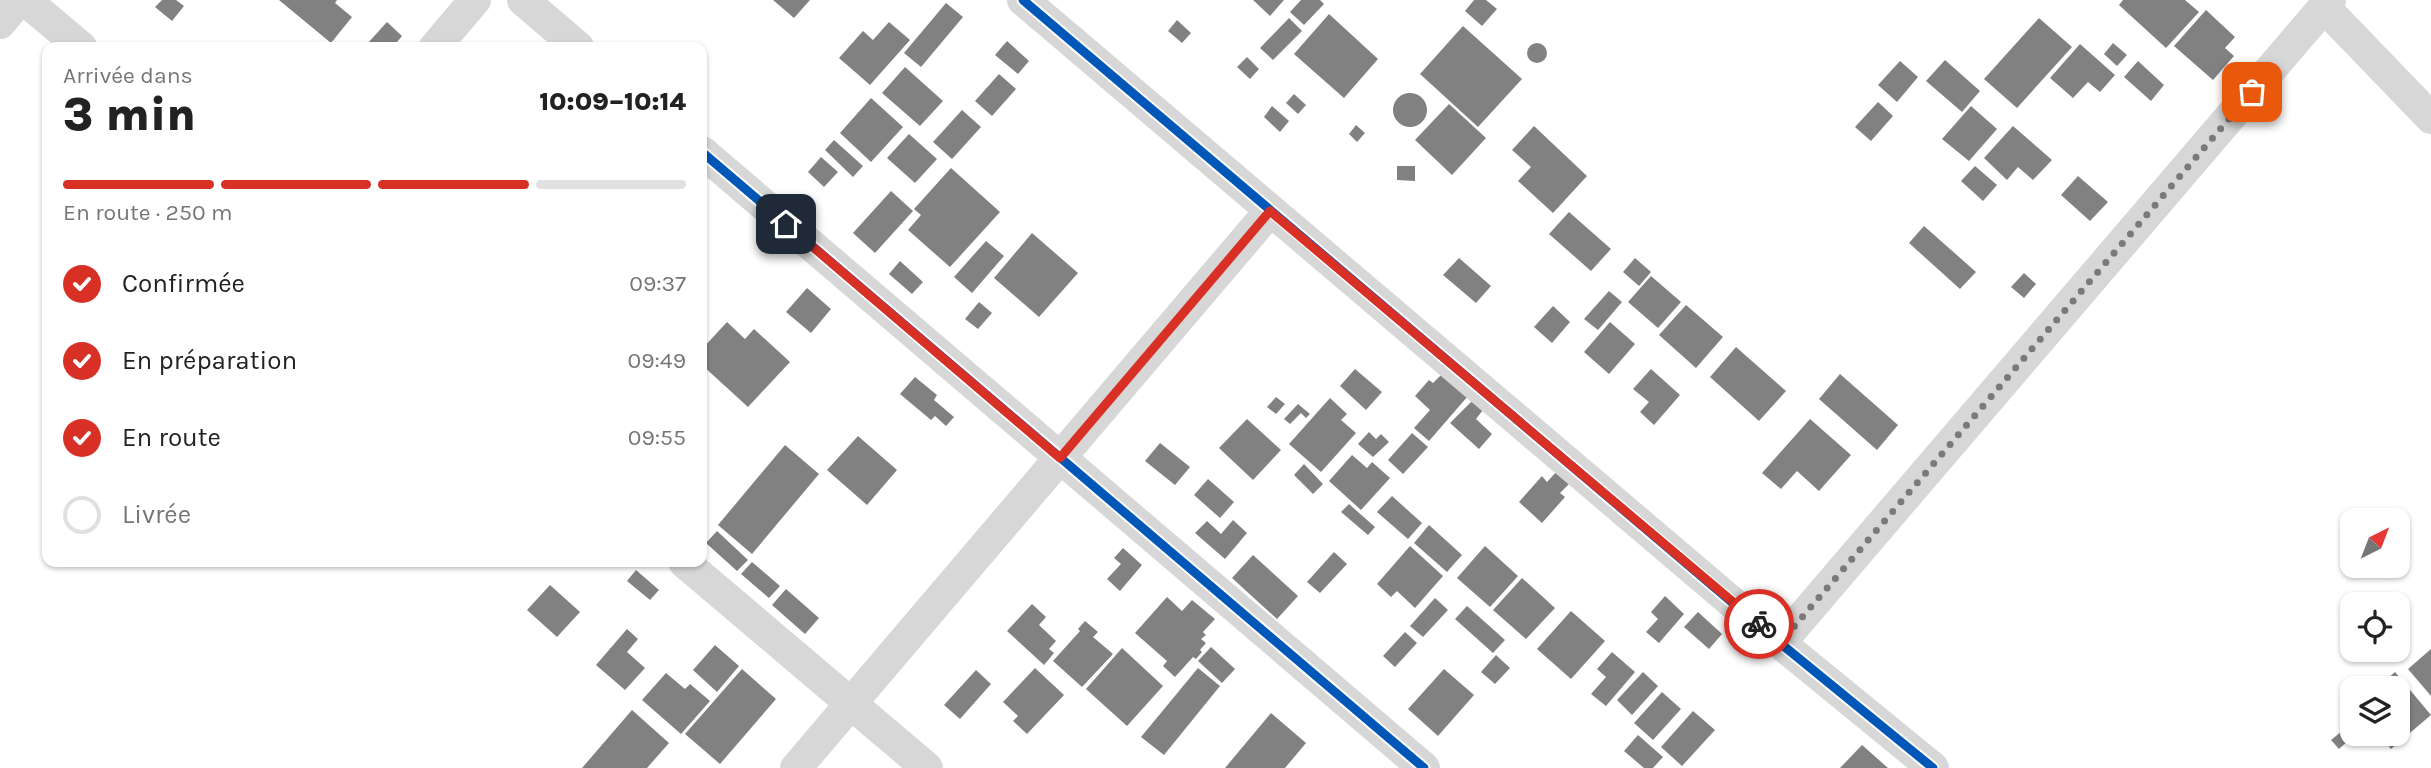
<!DOCTYPE html>
<html lang="fr">
<meta charset="utf-8">
<style>
body{margin:0;font-family:Karla,sans-serif;background:#f6f6f6;color:#222;height:100vh;display:flex;flex-direction:column;font-size:26px;white-space:nowrap}
*{box-sizing:border-box;margin:0}
p{font-size:23px;color:#767676}
.icon{flex:none;width:38px;height:38px;fill:none;stroke:currentColor;stroke-width:2;stroke-linecap:round;stroke-linejoin:round}
.map{position:relative;flex:1;overflow:hidden}
.panel{position:absolute;left:42px;top:42px;width:665px;height:525px;display:flex;flex-direction:column;background:#fff;border-radius:14px;box-shadow:0 2px 5px #0004}
.panel>*{flex:none}
.needle{width:46px;rotate:42deg}
.fabs{position:absolute;left:2340px;top:508px;display:grid;gap:14px}
.fabs a{display:grid;place-items:center;width:70px;height:70px;border-radius:14px;background:#fff;box-shadow:0 2px 5px #0004;font-size:35px}
.pin{position:absolute;display:grid;place-items:center;width:60px;height:60px;color:#fff;margin:-30px;border-radius:14px;box-shadow:0 4px 10px #0006}
.courier{position:absolute;display:grid;place-items:center;width:70px;height:70px;margin:-35px;border:5px solid #d93025;border-radius:50%;background:#fff;color:#222;box-shadow:0 2px 9px #0007}
.overview em{font-style:normal;font-weight:800}
.overview div{display:flex;flex-direction:column-reverse}
.overview{display:flex;align-items:center;justify-content:space-between;height:119px;padding:0 21px}
h1{font-size:46px;font-weight:800;line-height:52px}
.bar{display:grid;grid-template-columns:repeat(4,1fr);gap:10px 7px;align-content:center;height:84px;padding:0 21px}
.bar i{height:9px;border-radius:5px;background:#e0e0e0}
.bar .current{background:#d93025}
.bar p{grid-column:span 4}
ol{padding:0 21px;list-style:none}
li{display:flex;align-items:center;gap:21px;height:77px}
li p{margin-inline-start:auto}
li .icon{padding:7px;border-radius:50%;background:#d93025;color:#fff;stroke-width:4}
li:last-child{color:#767676}
li i{width:38px;height:38px;border:4px solid #e0e0e0;border-radius:50%}
.map>svg:first-child{display:block}
.building{fill:#818181}
.lines{fill:none;stroke-linecap:round;stroke-linejoin:round}
.street{stroke:#d7d7d7;stroke-width:32}
.cycleway-casing{stroke:#fff;stroke-width:13}
.cycleway{stroke:#0057b8;stroke-width:9}
.done{stroke:#7a7a7a;stroke-width:7;stroke-dasharray:0 12.6}
.route{stroke:#d93025;stroke-width:9}
</style>
<div class="map">
<svg width="2431" height="768" viewBox="0 0 2431 768">
<rect width="100%" height="100%" fill="#fff"/>
<!-- building -->
<g class="building">
<path d="M162,0H176L184,6L172,21L155,7Z"/>
<path d="M279,0H337L335,3L352,17L331,43Z"/>
<path d="M773,0H810L794,18Z"/>
<path d="M1253,0H1284L1270,16Z"/>
<path d="M1301,0H1320L1324,4L1304,25L1290,12Z"/>
<path d="M1474,0H1486L1497,9L1482,26L1465,11Z"/>
<path d="M2123,0H2185L2199,12L2166,48L2119,5Z"/>
<path d="M946,3L963,17L921,67L904,53Z"/>
<path d="M2206,10L2235,37L2225,48L2234,56L2213,80L2174,46Z"/>
<path d="M1329,14L1378,59L1344,98L1294,54Z"/>
<path d="M1289,18L1302,31L1273,60L1260,48Z"/>
<path d="M2039,18L2072,47L2017,108L1984,79Z"/>
<path d="M1177,20L1191,33L1182,43L1168,31Z"/>
<path d="M387,22L402,36L393,47H370L367,44Z"/>
<path d="M889,22L910,40L870,85L839,58L863,31L873,40Z"/>
<path d="M1463,26L1522,79L1478,127L1420,74Z"/>
<path d="M1007,41L1029,61L1018,74L995,55Z"/>
<path d="M2113,43L2127,55L2117,66L2104,54Z"/>
<circle cx="1537" cy="53" r="10"/>
<path d="M2080,44L2115,75L2100,92L2088,82L2073,98L2050,78Z"/>
<path d="M1247,57L1259,69L1250,79L1237,67Z"/>
<path d="M1945,60L1980,91L1962,112L1926,81Z"/>
<path d="M1900,61L1918,77L1897,102L1878,85Z"/>
<path d="M2138,61L2164,85L2151,101L2124,77Z"/>
<path d="M905,67L943,101L920,126L882,93Z"/>
<path d="M999,74L1016,89L992,116L975,101Z"/>
<circle cx="1410" cy="110" r="17"/>
<path d="M1294,94L1306,105L1298,114L1286,103Z"/>
<path d="M871,98L903,127L871,162L840,133Z"/>
<path d="M1878,102L1893,116L1871,141L1855,127Z"/>
<path d="M1449,104L1486,138L1452,175L1415,140Z"/>
<path d="M1272,106L1289,121L1280,132L1264,117Z"/>
<path d="M1971,106L1997,129L1969,161L1942,139Z"/>
<path d="M962,110L981,127L952,159L933,142Z"/>
<path d="M1356,125L1365,133L1357,142L1349,134Z"/>
<path d="M1534,126L1587,176L1553,213L1518,181L1531,167L1512,150Z"/>
<path d="M2013,126L2052,160L2033,180L2018,167L2007,180L1984,158Z"/>
<path d="M909,134L937,159L915,183L887,158Z"/>
<path d="M834,140L863,166L853,177L825,150Z"/>
<path d="M821,157L838,172L824,187L808,172Z"/>
<path d="M1397,166H1415V181L1397,180Z"/>
<path d="M1975,166L1997,185L1983,201L1961,181Z"/>
<path d="M951,168L1000,212L950,267L908,230L921,215L914,209Z"/>
<path d="M2078,176L2108,202L2090,221L2061,195Z"/>
<path d="M891,191L913,211L875,253L853,233Z"/>
<path d="M1569,212L1611,249L1591,271L1549,234Z"/>
<path d="M1924,226L1976,272L1960,289L1909,243Z"/>
<path d="M1032,233L1078,273L1039,317L994,278Z"/>
<path d="M986,241L1004,256L972,293L954,277Z"/>
<path d="M1459,258L1491,286L1476,303L1443,275Z"/>
<path d="M1635,258L1651,272L1639,286L1623,272Z"/>
<path d="M900,261L923,282L912,294L889,274Z"/>
<path d="M2024,273L2036,284L2024,298L2011,287Z"/>
<path d="M1651,276L1681,302L1658,328L1628,302Z"/>
<path d="M807,288L831,309L811,333L786,312Z"/>
<path d="M1609,291L1622,302L1598,330L1584,319Z"/>
<path d="M979,302L992,313L978,329L965,319Z"/>
<path d="M1686,305L1723,337L1696,368L1659,335Z"/>
<path d="M1553,306L1570,322L1552,343L1534,327Z"/>
<path d="M727,322L745,339L754,329L790,362L748,407L702,365V349Z"/>
<path d="M1610,322L1635,344L1609,374L1584,352Z"/>
<path d="M1736,347L1786,391L1759,421L1710,377Z"/>
<path d="M1355,369L1382,392L1366,410L1340,386Z"/>
<path d="M1651,369L1680,395L1654,425L1640,412L1649,402L1633,389Z"/>
<path d="M1442,374L1468,396L1429,441L1414,428L1430,410L1415,396L1429,380L1433,383Z"/>
<path d="M1840,374L1898,425L1877,450L1819,399Z"/>
<path d="M915,377L937,395L934,400L954,417L946,426L935,416L931,420L900,394Z"/>
<path d="M1276,397L1285,404L1276,414L1267,407Z"/>
<path d="M1330,398L1347,414L1341,420L1356,433L1321,472L1289,444Z"/>
<path d="M1473,400L1483,410L1476,419L1492,434L1479,449L1450,423Z"/>
<path d="M1298,404L1310,414L1306,418L1301,413L1290,424L1284,419Z"/>
<path d="M1247,419L1281,450L1253,480L1219,448Z"/>
<path d="M1810,419L1851,455L1819,491L1797,471L1781,489L1762,473Z"/>
<path d="M1369,432L1376,439L1381,434L1389,442L1373,457L1358,444Z"/>
<path d="M1412,433L1428,447L1403,474L1388,460Z"/>
<path d="M858,436L897,470L867,505L827,470Z"/>
<path d="M1160,443L1190,467L1175,485L1145,461Z"/>
<path d="M785,445L819,474L752,554L718,525Z"/>
<path d="M1352,455L1367,468L1372,462L1390,478L1361,510L1329,481Z"/>
<path d="M1304,464L1323,484L1313,494L1294,475Z"/>
<path d="M1558,470L1571,482L1560,493L1565,497L1542,523L1519,502L1542,476L1547,482Z"/>
<path d="M1208,479L1234,502L1220,518L1194,495Z"/>
<path d="M1392,496L1422,523L1408,539L1377,512Z"/>
<path d="M1349,504L1375,527L1368,535L1341,512Z"/>
<path d="M1233,520L1247,533L1225,559L1195,533L1207,521L1221,534Z"/>
<path d="M1429,525L1462,555L1447,572L1414,543Z"/>
<path d="M717,531L748,560L737,571L706,543Z"/>
<path d="M1410,546L1443,576L1415,608L1397,591L1391,597L1377,584Z"/>
<path d="M1485,546L1518,576L1490,607L1457,578Z"/>
<path d="M1123,548L1142,565L1120,591L1107,579L1121,564L1114,558Z"/>
<path d="M1334,552L1347,564L1320,593L1307,582Z"/>
<path d="M1253,555L1298,596L1277,619L1232,578Z"/>
<path d="M752,562L780,586L769,598L741,574Z"/>
<path d="M636,570L659,590L650,600L627,581Z"/>
<path d="M1522,578L1555,608L1526,639L1493,610Z"/>
<path d="M550,585L580,612L557,637L527,610Z"/>
<path d="M786,589L819,618L805,634L772,605Z"/>
<path d="M1665,596L1684,614L1659,643L1646,632L1658,619L1651,612Z"/>
<path d="M1167,597L1182,611L1192,600L1215,619L1203,632L1206,635L1201,639L1206,643L1200,650L1202,652L1196,659L1193,657L1175,677L1163,666L1167,661L1135,633Z"/>
<path d="M1435,598L1448,610L1423,637L1410,626Z"/>
<path d="M1032,604L1046,617L1039,625L1056,641L1049,649L1054,653L1044,665L1007,631Z"/>
<path d="M1467,606L1505,640L1493,653L1455,619Z"/>
<path d="M1571,611L1605,641L1571,679L1537,649Z"/>
<path d="M1698,612L1722,634L1709,649L1684,627Z"/>
<path d="M1085,621L1098,632L1093,637L1113,654L1082,687L1053,661L1080,631L1078,629Z"/>
<path d="M627,629L638,639L627,652L645,668L625,690L596,665Z"/>
<path d="M1405,632L1417,643L1395,667L1383,656Z"/>
<path d="M715,645L739,666L717,692L693,670Z"/>
<path d="M1211,647L1235,669L1222,683L1198,661Z"/>
<path d="M1122,648L1163,686L1127,726L1086,689Z"/>
<path d="M2431,649V696L2408,669Z"/>
<path d="M1612,652L1635,672L1606,706L1591,694L1606,677L1597,669Z"/>
<path d="M1496,655L1510,668L1495,684L1481,672Z"/>
<path d="M1035,668L1064,695L1027,734L1013,721L1018,716L1003,702Z"/>
<path d="M1198,668L1220,686L1164,755L1141,737Z"/>
<path d="M742,669L776,699L720,764L685,734Z"/>
<path d="M1444,669L1474,695L1438,736L1408,709Z"/>
<path d="M976,670L991,684L960,719L944,705Z"/>
<path d="M1643,672L1658,686L1632,715L1617,700Z"/>
<path d="M2395,672L2431,715L2391,749L2378,733H2398V688H2377Z"/>
<path d="M666,673L685,689L690,684L710,701L681,734L642,700Z"/>
<path d="M1662,692L1681,709L1653,740L1634,723Z"/>
<path d="M632,710L669,743L647,768H582Z"/>
<path d="M1693,711L1715,730L1682,766L1661,747Z"/>
<path d="M1271,713L1306,743L1285,768H1225Z"/>
<path d="M2341,732L2349,740L2339,749L2331,740Z"/>
<path d="M1638,735L1663,757L1653,768H1644L1624,751Z"/>
<path d="M1862,745L1888,768H1840Z"/>
</g>
<g class="lines">
<!-- street -->
<g class="street">
<path d="M25,0L81,47"/>
<path d="M523,0L578,47"/>
<path d="M1023,0L1780,643L1933,768"/>
<path d="M2324,7L2431,118"/>
<path d="M0,23L19,0"/>
<path d="M435,47L475,0"/>
<path d="M702,152L1424,768"/>
<path d="M684,562L927,768"/>
<path d="M1780,643L2330,0"/>
<path d="M796,768L1270,211"/>
</g>
<!-- cycleway casing -->
<g class="cycleway-casing">
<g id="cycleway">
<path d="M1023,0L1780,643L1933,768"/>
<path d="M702,152L1424,768"/>
</g>
</g>
<!-- cycleway -->
<use href="#cycleway" class="cycleway"/>
</g>
<g class="lines">
<!-- done -->
<path class="done" d="M1759,624L1780,643L2252,92"/>
<!-- route -->
<path class="route" d="M786,224L1060,458L1270,211L1759,624"/>
</g>
</svg>
<div class="fabs">
<a><svg class="needle" viewBox="-14 -14 28 28"><path d="M0-13l5 13h-10z" fill="#e53935"/><path d="M0 13l5-13h-10z" fill="#767676"/></svg></a>
<a><svg class="icon" aria-label="locate" viewBox="0 0 24 24"><circle cx="12" cy="12" r="6"/><path d="M12 2v4M12 18v4M2 12h4M18 12h4"/></svg></a>
<a><svg class="icon" aria-label="layers" viewBox="0 0 24 24"><path d="M12 4l9 5-9 5-9-5zM3 14l9 5 9-5"/></svg></a>
</div>
<div class="pin" style="left:2252px;top:92px;background:#ea580c"><svg class="icon" aria-label="bag" viewBox="0 0 24 24"><path d="M5 8h14l-1 12H6zM9 8a3 3 0 0 1 6 0"/></svg></div>
<div class="pin" style="left:786px;top:224px;background:#1f2937"><svg class="icon" aria-label="home" viewBox="0 0 24 24"><path d="M3 11l9-7 9 7M6 9v11h12V9"/></svg></div>
<div class="courier" style="left:1759px;top:624px"><svg class="icon" aria-label="bike" viewBox="0 0 24 24"><circle cx="6" cy="16" r="4"/><circle cx="18" cy="16" r="4"/><path d="M6 16l4-8h5l3 8M10 8l3 8H6M13 5h3"/></svg></div>
<section class="panel">
<div class="overview"><div><h1>3 min</h1><p>Arrivée dans</p></div><em>10:09–10:14</em></div>
<div class="bar"><i class="current"></i><i class="current"></i><i class="current"></i><i></i><p>En route · 250 m</p></div>
<ol>
<li><svg class="icon" aria-label="check" viewBox="0 0 24 24"><path d="M5 12l5 5 9-10"/></svg>Confirmée<p>09:37</p></li>
<li><svg class="icon" aria-label="check" viewBox="0 0 24 24"><path d="M5 12l5 5 9-10"/></svg>En préparation<p>09:49</p></li>
<li><svg class="icon" aria-label="check" viewBox="0 0 24 24"><path d="M5 12l5 5 9-10"/></svg>En route<p>09:55</p></li>
<li><i></i>Livrée</li>
</ol>
</section>
</div>
